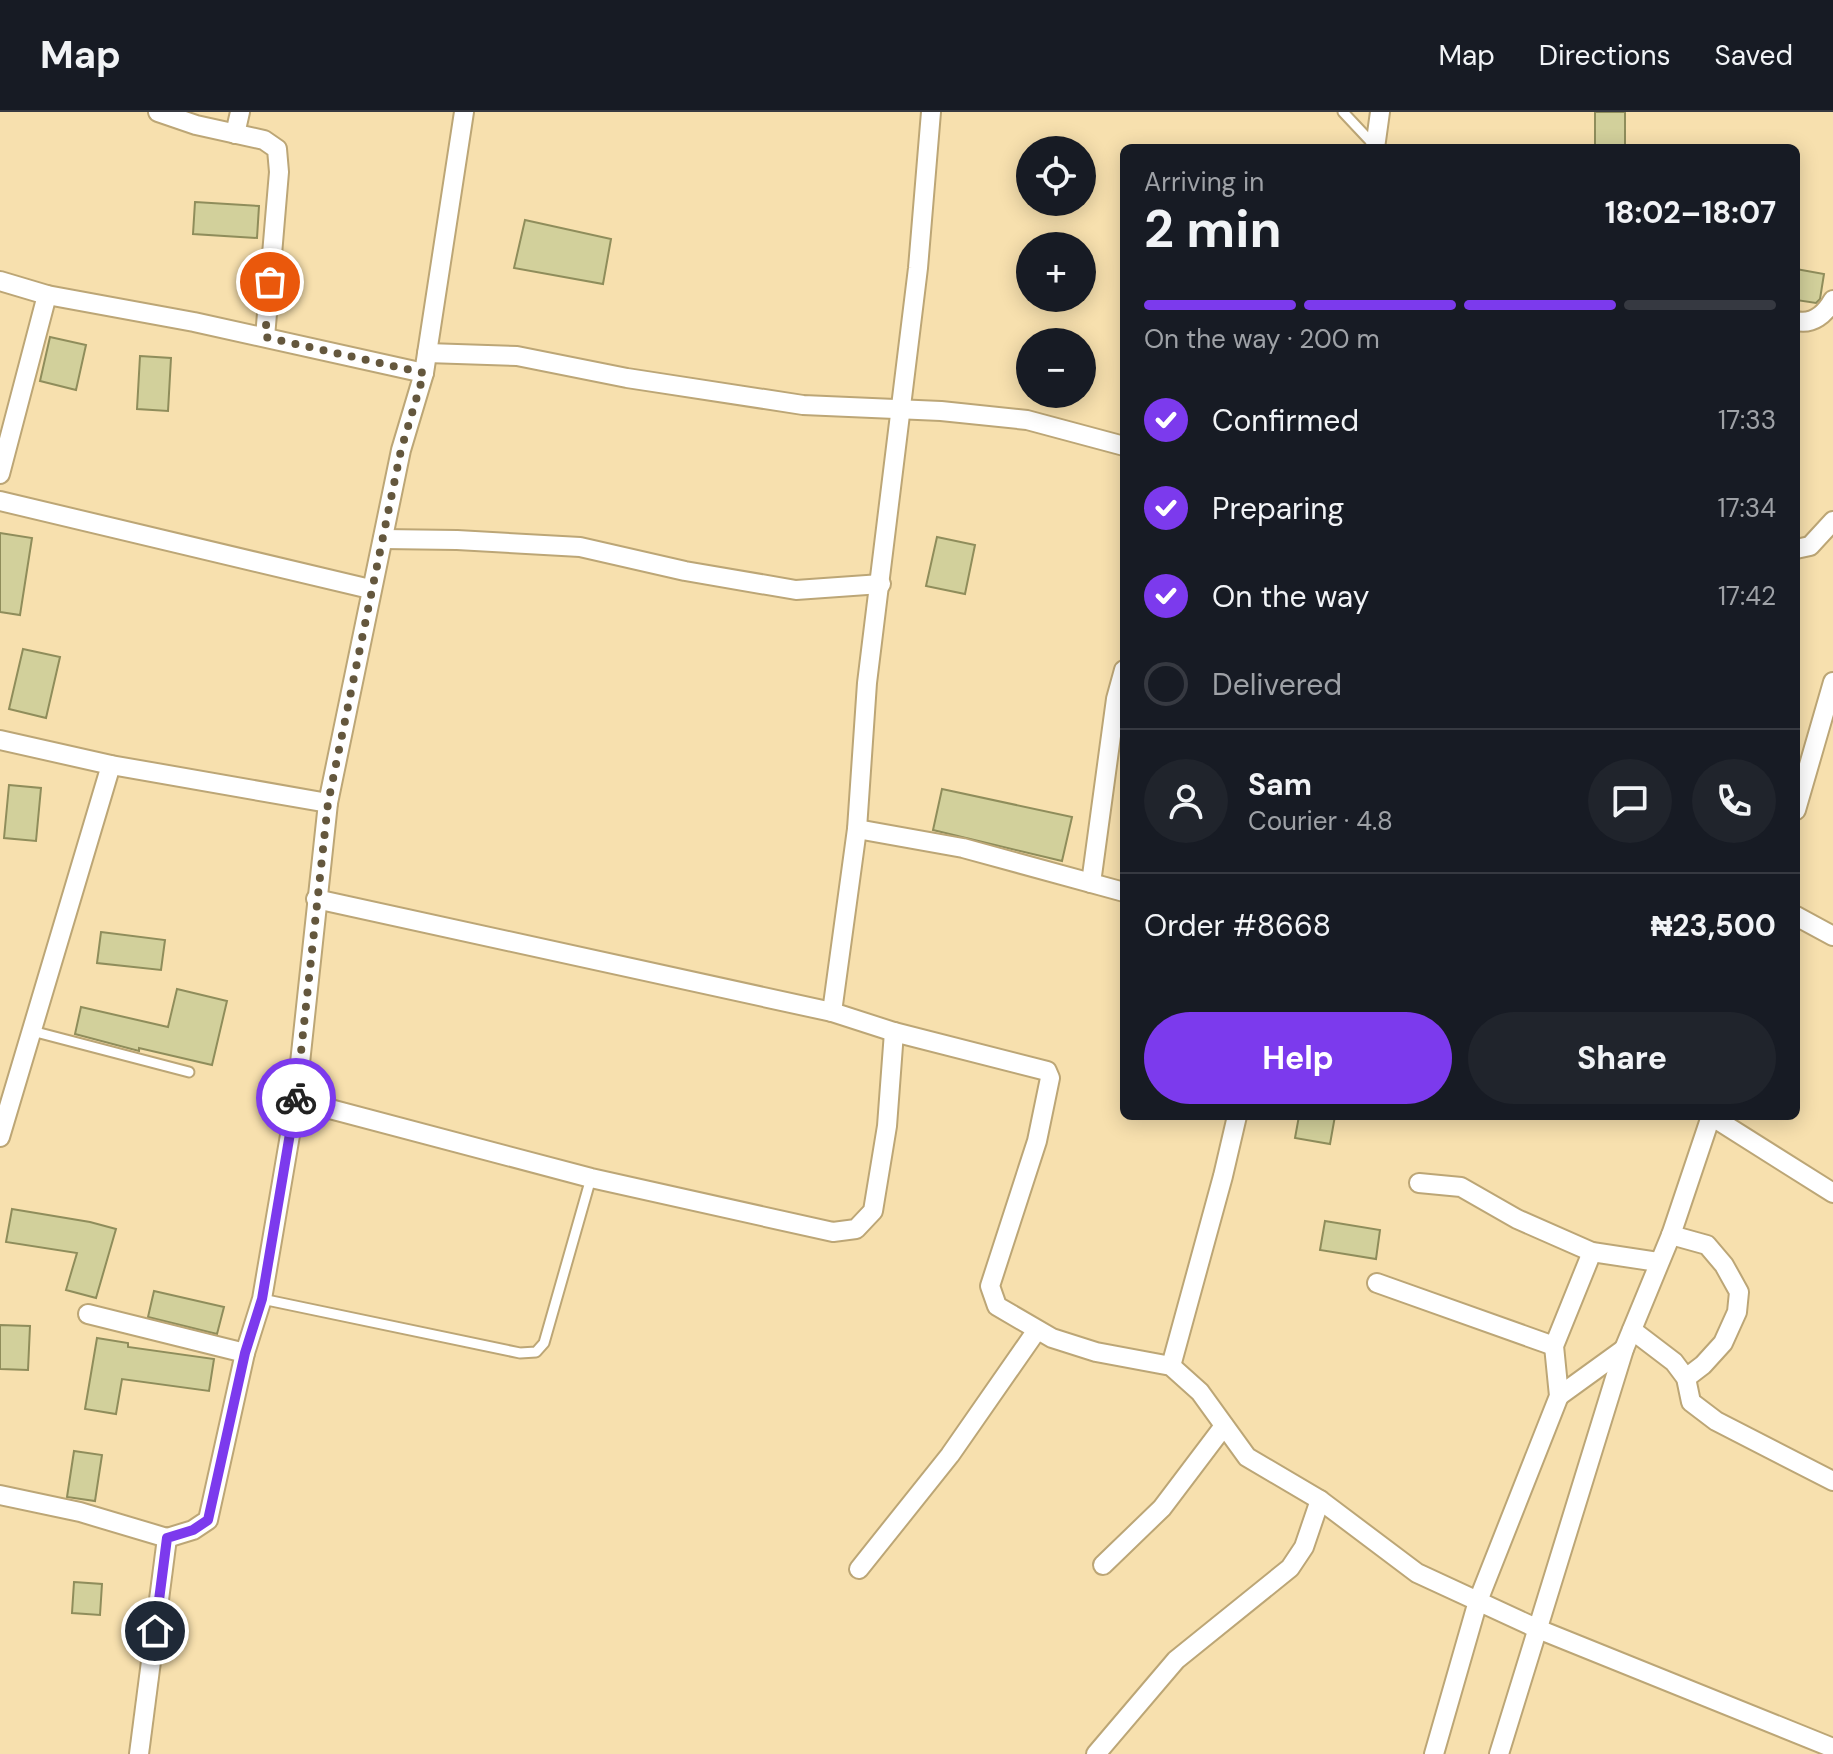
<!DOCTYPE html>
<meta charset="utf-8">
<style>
body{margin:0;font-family:"DM Sans",sans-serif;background:#20242c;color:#f1f3f6;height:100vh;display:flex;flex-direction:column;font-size:30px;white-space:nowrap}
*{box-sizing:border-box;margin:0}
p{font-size:26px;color:#9ea1a6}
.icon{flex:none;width:44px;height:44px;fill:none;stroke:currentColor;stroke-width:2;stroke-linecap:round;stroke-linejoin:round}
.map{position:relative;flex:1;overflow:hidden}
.side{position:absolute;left:1120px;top:32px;width:680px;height:976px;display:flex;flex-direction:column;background:#171b24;border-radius:12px;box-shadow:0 4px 20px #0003}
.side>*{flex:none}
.tools{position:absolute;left:1016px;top:24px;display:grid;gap:16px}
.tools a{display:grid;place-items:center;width:80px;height:80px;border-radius:50%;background:#171b24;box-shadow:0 4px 20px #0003;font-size:40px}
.pin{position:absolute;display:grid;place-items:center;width:68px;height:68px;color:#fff;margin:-34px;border:4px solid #fff;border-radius:50%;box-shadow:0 2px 8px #0007}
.courier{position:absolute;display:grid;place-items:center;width:80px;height:80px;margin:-40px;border:6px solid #7c3aed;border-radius:50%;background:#fff;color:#222;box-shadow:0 2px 10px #0007}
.headline em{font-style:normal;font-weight:700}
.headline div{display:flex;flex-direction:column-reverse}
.headline{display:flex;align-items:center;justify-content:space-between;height:136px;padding:0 24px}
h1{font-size:52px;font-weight:700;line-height:60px}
.bar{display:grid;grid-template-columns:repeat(4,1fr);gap:12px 8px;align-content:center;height:96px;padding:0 24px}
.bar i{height:10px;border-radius:6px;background:#363941}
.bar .on{background:#7c3aed}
.bar p{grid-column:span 4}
.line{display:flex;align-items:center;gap:20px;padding:0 24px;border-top:2px solid #363941}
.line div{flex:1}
.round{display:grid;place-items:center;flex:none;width:84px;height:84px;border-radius:42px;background:#20242c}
ol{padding:0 24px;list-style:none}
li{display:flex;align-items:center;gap:24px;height:88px}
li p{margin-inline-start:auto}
li .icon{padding:8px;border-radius:50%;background:#7c3aed;color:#fff;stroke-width:4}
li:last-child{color:#9ea1a6}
li i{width:44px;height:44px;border:4px solid #363941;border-radius:50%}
.primary-button{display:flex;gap:16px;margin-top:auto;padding:16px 24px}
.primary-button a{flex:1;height:92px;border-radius:48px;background:#7c3aed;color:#fff;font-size:32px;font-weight:700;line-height:92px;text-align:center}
.primary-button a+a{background:#20242c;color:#f1f3f6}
header{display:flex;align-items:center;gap:48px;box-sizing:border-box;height:112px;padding:0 40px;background:#171b24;border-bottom:2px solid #363941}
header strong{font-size:38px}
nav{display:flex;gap:44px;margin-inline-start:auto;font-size:28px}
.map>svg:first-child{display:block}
.building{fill:#d2d09b;stroke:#8f8d5b;stroke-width:2}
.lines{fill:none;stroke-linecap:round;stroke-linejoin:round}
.lane-casing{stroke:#bca676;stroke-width:13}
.street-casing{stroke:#bca676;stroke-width:22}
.lane{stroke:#fff;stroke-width:9}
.street{stroke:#fff;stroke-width:18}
.done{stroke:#64573d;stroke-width:8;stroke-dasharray:0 14.4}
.route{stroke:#7c3aed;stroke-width:10}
</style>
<header>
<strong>Map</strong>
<nav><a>Map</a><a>Directions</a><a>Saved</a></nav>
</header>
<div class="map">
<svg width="1833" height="1642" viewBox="0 0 1833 1642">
<rect width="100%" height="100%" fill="#f7e0ae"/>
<!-- building -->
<g class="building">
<rect x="1595" y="0" width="30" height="36"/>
<path d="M195,90L259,94L257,126L193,122Z"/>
<path d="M525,108L611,127L603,172L514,156Z"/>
<path d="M1796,157L1824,162L1820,187L1816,191L1796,188Z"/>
<path d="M50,225L86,233L76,278L40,269Z"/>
<path d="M140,244L171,246L168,299L137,297Z"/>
<path d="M0,421L32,426L20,503L0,500Z"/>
<path d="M937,425L975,433L965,482L926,474Z"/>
<path d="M23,537L60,545L46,606L9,597Z"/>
<path d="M9,673L41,676L36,729L4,726Z"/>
<path d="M942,677L1072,705L1062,749L933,718Z"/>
<path d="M101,820L165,828L161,858L97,851Z"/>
<path d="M177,877L227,889L212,953L139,936V939L75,922L81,895L168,915Z"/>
<path d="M1299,1004H1335L1330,1032L1295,1026Z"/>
<path d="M12,1097L90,1110L116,1117L96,1186L66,1178L77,1141L6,1130Z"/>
<path d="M1325,1109L1380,1118L1376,1147L1320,1138Z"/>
<path d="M154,1179L224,1195L217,1222L148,1205Z"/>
<path d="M0,1213L30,1214L28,1258L0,1257Z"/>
<path d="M97,1226L128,1231V1235L214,1247L209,1279L122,1267L116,1302L85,1297Z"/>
<path d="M74,1339L102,1343L95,1389L67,1385Z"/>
<path d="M74,1470L102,1472L100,1503L72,1501Z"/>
</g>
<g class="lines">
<!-- lane casing -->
<g class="lane-casing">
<g id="lane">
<path d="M1343,0L1374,33"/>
<path d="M32,919L189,960"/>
<path d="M262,1187L520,1241L536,1240L544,1231L591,1066"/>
</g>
</g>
<!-- street casing -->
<g class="street-casing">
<g id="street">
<path d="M158,0L196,13L264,28L277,37L279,60L265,225"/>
<path d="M235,22L240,0"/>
<path d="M1375,36L1380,0"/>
<path d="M0,169L47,183L194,210L424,261"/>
<path d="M1796,209C1813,213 1825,202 1833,188"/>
<path d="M427,241L517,244L627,266L803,293L941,299L1027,308L1124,334"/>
<path d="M0,362L47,183"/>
<path d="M0,389L370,477"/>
<path d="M383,427L457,428L580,435L685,459L796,478L881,472"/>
<path d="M1796,437L1810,434L1833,409"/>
<path d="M0,628L111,653L328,691"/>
<path d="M1796,698L1833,570"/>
<path d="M857,717L963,736L1124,780"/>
<path d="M1091,771L1116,587L1124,558"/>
<path d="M316,787L832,900L894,920L1047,959L1050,966L1037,1029L990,1174L997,1194L1052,1226L1096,1240L1171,1254L1200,1280L1247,1345L1320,1388L1417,1461L1538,1517L1833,1636"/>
<path d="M1796,804L1833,824"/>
<path d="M832,900L857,717L867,571L918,156L931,0"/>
<path d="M296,988L591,1066L833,1120L856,1117L873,1099L887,1014L894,920"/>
<path d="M1711,1004L1833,1081"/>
<path d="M0,1025L111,653"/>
<path d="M1419,1071L1461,1075L1517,1107L1592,1140L1658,1150"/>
<path d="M1671,1123L1707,1133L1724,1153L1739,1180L1737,1200L1723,1231L1703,1253L1686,1266"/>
<path d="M1377,1171L1554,1234"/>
<path d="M88,1202L245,1241"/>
<path d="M1632,1218L1674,1250L1686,1266L1691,1290L1716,1309L1833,1369"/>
<path d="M1171,1254L1223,1064L1237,1004"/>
<path d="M1559,1284L1624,1237"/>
<path d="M0,1383L80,1400L167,1426L193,1418L208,1408L245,1241L262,1187L296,988L328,691L401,338L424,261L464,0"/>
<path d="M1103,1453L1162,1396L1224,1314"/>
<path d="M859,1457L950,1343L1037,1218"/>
<path d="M139,1642L167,1426"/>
<path d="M1096,1642L1176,1548L1290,1456L1304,1435L1320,1388"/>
<path d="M1434,1642L1478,1489L1559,1284L1554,1234L1592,1140"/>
<path d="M1499,1642L1624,1237L1671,1123L1711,1004"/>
</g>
</g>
<!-- lane -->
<use href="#lane" class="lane"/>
<!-- street -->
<use href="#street" class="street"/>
</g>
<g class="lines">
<!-- done -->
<path class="done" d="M270,170L265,225L424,261L401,338L328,691L296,986"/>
<!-- route -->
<path class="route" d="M155,1519L167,1426L193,1418L208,1408L245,1241L262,1187L296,986"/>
</g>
</svg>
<div class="tools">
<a><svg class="icon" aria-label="locate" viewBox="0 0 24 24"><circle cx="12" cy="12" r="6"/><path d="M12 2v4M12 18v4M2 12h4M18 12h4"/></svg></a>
<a>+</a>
<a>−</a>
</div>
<div class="pin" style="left:270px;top:170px;background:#ea580c"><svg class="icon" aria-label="bag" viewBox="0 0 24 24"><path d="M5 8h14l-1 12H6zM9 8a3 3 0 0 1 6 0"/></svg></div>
<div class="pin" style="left:155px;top:1519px;background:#1f2937"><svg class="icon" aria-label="home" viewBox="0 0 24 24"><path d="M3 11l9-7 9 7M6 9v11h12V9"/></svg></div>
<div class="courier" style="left:296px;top:986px"><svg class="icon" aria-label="bike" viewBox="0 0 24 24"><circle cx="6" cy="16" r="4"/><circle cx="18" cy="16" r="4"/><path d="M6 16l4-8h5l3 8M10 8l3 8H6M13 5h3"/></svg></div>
<section class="side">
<div class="headline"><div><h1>2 min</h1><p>Arriving in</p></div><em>18:02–18:07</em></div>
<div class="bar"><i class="on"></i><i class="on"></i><i class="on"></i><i></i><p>On the way · 200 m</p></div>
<ol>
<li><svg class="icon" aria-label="check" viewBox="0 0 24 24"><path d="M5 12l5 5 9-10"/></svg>Confirmed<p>17:33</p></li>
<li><svg class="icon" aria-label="check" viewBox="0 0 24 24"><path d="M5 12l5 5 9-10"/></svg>Preparing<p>17:34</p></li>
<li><svg class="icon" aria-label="check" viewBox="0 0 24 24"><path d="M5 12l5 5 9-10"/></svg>On the way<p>17:42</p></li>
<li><i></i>Delivered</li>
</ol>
<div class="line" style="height:144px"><a class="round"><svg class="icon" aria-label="person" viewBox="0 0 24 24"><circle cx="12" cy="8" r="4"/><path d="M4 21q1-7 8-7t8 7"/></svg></a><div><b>Sam</b><p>Courier · 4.8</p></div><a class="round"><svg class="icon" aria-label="chat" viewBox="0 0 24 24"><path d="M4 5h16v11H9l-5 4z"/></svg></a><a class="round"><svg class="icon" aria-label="phone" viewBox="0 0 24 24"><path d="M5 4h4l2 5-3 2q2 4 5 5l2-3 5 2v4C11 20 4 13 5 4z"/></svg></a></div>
<div class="line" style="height:104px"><div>Order #8668</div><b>₦23,500</b></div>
<div class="primary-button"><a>Help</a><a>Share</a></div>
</section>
</div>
